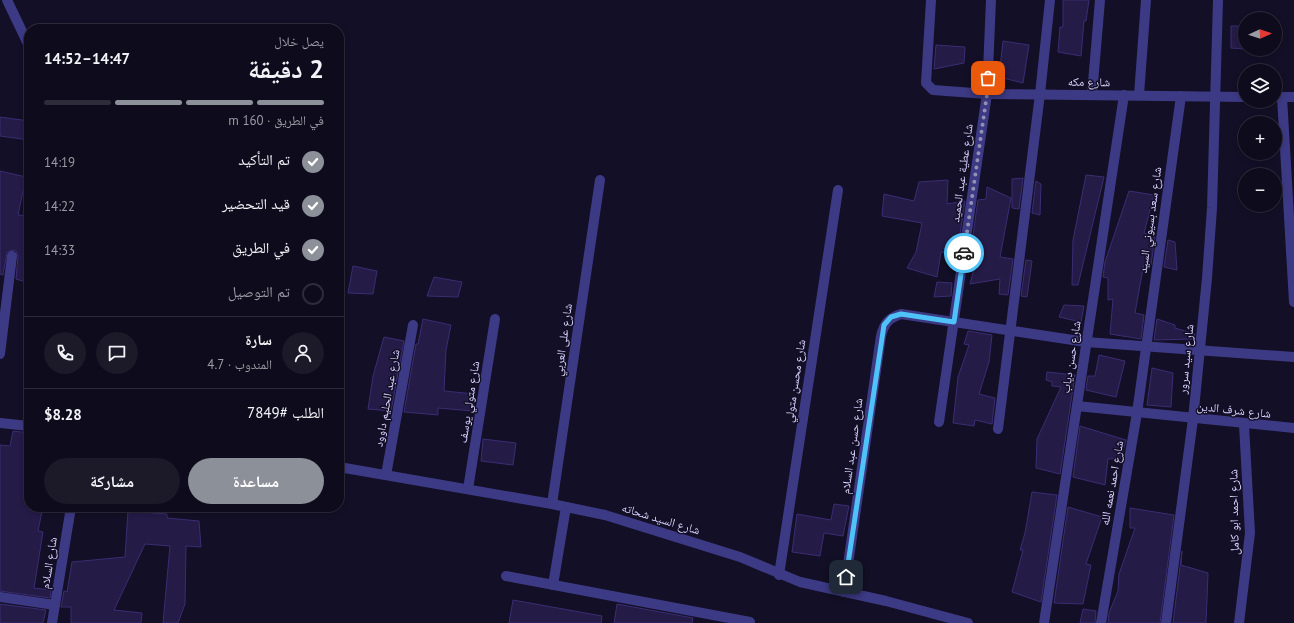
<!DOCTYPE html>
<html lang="ar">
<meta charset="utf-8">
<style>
body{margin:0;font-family:"PT Sans","Noto Naskh Arabic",sans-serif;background:#1c1929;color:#f1f3f6;direction:rtl;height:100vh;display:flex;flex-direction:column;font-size:15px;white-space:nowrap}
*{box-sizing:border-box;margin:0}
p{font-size:13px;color:#9b9ba3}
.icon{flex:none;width:22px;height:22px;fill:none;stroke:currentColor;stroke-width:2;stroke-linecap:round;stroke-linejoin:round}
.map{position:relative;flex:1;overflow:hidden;direction:ltr}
.panel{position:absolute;left:24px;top:24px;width:320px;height:488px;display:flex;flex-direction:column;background:#0e0b1c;border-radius:16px;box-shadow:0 2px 6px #0003,0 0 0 1px #2e2b3b;direction:rtl}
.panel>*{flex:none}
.needle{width:26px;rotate:87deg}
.buttons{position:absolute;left:1238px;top:12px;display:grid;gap:8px}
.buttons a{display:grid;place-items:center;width:44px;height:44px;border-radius:50%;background:#0e0b1c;box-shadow:0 2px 6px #0003,0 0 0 1px #2e2b3b;font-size:20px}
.pin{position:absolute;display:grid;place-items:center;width:34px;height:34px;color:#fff;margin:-17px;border-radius:8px;box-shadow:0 2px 6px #0006}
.courier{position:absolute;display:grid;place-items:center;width:40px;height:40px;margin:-20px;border:3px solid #4fc3f7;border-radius:50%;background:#fff;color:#222;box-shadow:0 1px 5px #0007}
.headline em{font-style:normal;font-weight:800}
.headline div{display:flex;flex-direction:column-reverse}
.headline{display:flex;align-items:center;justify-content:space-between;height:68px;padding:0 20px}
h1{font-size:26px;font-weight:800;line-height:30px}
.bar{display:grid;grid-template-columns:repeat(4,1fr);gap:6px 4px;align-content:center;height:48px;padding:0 20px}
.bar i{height:5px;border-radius:3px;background:#2e2b3b}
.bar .active{background:#8c9099}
.bar p{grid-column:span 4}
.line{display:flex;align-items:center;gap:10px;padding:0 20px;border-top:1px solid #2e2b3b}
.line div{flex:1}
.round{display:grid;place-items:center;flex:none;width:42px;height:42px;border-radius:21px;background:#1c1929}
ol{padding:0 20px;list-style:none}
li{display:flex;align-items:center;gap:12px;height:44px}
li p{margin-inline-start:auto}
li .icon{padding:4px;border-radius:50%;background:#8c9099;color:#fff;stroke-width:4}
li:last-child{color:#9b9ba3}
li i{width:22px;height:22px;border:2px solid #2e2b3b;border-radius:50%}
.button{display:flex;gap:8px;margin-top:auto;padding:8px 20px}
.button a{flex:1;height:46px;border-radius:24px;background:#8c9099;color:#fff;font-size:16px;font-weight:800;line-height:46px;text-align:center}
.button a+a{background:#1c1929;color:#f1f3f6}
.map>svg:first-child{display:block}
.building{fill:#241b47;stroke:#3b2d73}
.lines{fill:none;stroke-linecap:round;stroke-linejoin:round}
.lane{stroke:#3d3a85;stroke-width:10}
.street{stroke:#3d3a85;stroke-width:10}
.done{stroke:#948fb3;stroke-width:4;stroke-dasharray:0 7.2}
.route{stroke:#4fc3f7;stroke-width:5}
.labels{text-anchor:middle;stroke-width:3;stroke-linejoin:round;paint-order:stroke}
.street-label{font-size:12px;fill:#d9d4ff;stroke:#130f26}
</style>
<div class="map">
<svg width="1294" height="623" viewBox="0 0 1294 623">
<rect width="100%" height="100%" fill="#130f26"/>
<!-- building -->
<g class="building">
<path d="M1063,0H1089L1086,21H1084L1081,56L1058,52L1060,27H1063Z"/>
<path d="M1231,26H1245V49L1231,48Z"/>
<path d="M1003,41L1029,45L1023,83L999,77Z"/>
<path d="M936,45L965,47L964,63L934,69Z"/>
<path d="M0,117L29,121V140L0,136Z"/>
<path d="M0,171L26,177L18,215L29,216V283L16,279L18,256L16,251L13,250L7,252L3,275L0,274Z"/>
<path d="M1086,175L1104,177L1078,285H1072L1073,240Z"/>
<path d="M1023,178L1019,209L1012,208V179Z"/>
<path d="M948,180L947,204L965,201L957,254L941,252L937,277L907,268L916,252L922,223L882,216L884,194L914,201L919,182Z"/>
<path d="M1036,181L1041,184L1040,215L1032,213Z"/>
<path d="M987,187L1011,198L1000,257L1013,259L1008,295L999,294L1000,279L970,284L977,258L970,256L978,200L986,199Z"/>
<path d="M1129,191L1154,195L1144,233L1155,236L1151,265L1144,263L1135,313L1144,315L1141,339L1110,334L1113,299L1108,300V278L1103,277L1105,262Z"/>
<path d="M1168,240L1175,242L1177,270L1164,267Z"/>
<path d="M1026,260L1032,261L1027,297L1021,296Z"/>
<path d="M353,266L377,271L373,294L348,293Z"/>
<path d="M434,277L462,282L458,297L427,296Z"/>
<path d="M937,282L952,283L951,296L934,297Z"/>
<path d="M1064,305L1084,306L1081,322L1059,317Z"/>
<path d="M423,319L451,325L446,350L444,391L475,394L473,411L438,408V415L404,412L416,344H418Z"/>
<path d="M1157,319L1175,325V328L1195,334L1194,339L1154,340Z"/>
<path d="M968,331L992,335L989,362L979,394L995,398L992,424L975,420L974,426L953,423L958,377L969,345L964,344Z"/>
<path d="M384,337L404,341L391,411L368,409L373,376Z"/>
<path d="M1099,355L1125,361L1116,397L1086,390L1088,376H1095Z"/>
<path d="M1152,368L1173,373L1171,407L1147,405Z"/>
<path d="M1047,372L1075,375L1060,474L1036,468L1037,439L1061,387L1052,386V382L1046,380Z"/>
<path d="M1080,426L1126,440L1121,458L1108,459L1105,485L1073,477Z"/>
<path d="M13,431L29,433V507H43L38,531L43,532L34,588L51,590L50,598L0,591V445L10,446Z"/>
<path d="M483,439L516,443L513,465L481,461Z"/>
<path d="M1032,492L1057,495L1041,602L1012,592L1023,550H1020L1025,533Z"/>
<path d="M834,504L849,506L843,536L824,533L820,556L792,552L797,514L831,520Z"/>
<path d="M1068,507L1102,517L1086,564L1091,565L1083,604L1054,603Z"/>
<path d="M1130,508L1174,515L1160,623H1108L1109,613L1118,591L1119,574L1135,528H1130Z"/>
<path d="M128,511L167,514V518L199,521L201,547L186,546L185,604L178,623H163L170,546L145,544L114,610L142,613L141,623H71V607H61L64,591L67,592L72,562L125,557Z"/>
<path d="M1182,551L1181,565L1208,573L1206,623H1173Z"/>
<path d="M513,600L602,616L601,623H509Z"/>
<path d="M0,604L46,610L43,623H0Z"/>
<path d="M617,604L693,618L692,623H614Z"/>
<path d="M1083,609L1096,611L1095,623H1080Z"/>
</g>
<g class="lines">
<!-- lane -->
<g class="lane">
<path d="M506,576L750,622"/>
<path d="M553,585L566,507"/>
</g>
<!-- street -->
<g class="street">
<path d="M7,0L29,46"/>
<path d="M931,0L926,83L933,90L987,94L1245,97"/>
<path d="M1092,95L1100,0"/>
<path d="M1139,95L1146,0"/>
<path d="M1275,97H1294"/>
<path d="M1282,97L1294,302"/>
<path d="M0,354L12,256"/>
<path d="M1077,406L1294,428"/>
<path d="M939,422L987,94L991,0"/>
<path d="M0,423L29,426"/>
<path d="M998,429L1040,94L1050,0"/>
<path d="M339,467L552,504L605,515L740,557L800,582L886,601L968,623"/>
<path d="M386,475L413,325"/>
<path d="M468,489L495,319"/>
<path d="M552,504L600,180"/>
<path d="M779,575L838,190"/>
<path d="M844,592L881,336C884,323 889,318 901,314L1086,342L1294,357"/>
<path d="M0,597L55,605"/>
<path d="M52,623L71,507"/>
<path d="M1044,623L1124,95"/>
<path d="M1101,623L1137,413L1181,96"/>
<path d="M1166,623L1193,419L1207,278L1212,208L1218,0"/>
<path d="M1239,623L1250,533L1244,425"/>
</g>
</g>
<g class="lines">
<!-- done -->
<path class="done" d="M964,253L987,94L988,78"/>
<!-- route -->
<path class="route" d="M846,577L884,325L891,317L901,314L954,322L964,253"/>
</g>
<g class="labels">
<!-- street labels -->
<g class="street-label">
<text transform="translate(1089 82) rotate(1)" y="4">شارع مكه</text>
<text transform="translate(962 173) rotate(-82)" y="4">شارع عطية عبد الحميد</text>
<text transform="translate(1150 220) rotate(-82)" y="4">شارع سعد بسيوني السيد</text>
<text transform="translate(563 340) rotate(-82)" y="4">شارع على العربي</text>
<text transform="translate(1071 357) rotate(-81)" y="4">شارع حسن دياب</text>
<text transform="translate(1186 359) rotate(-84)" y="4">شارع سيد سرور</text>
<text transform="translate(795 381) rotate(-81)" y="4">شارع محسن متولي</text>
<text transform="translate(387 398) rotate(-80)" y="4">شارع عبد الحليم داوود</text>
<text transform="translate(469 402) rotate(-81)" y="4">شارع متولي يوسف</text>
<text transform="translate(1234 410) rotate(6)" y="4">شارع شرف الدين</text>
<text transform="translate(852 446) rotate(-82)" y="4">شارع حسن عبد السلام</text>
<text transform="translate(1112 483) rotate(-80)" y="4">شارع احمد نعمه الله</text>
<text transform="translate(1234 512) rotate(-91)" y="4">شارع احمد ابو كامل</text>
<text transform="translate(661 519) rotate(17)" y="4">شارع السيد شحاته</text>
<text transform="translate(49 563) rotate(-81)" y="4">شارع السلام</text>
</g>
</g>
</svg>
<div class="buttons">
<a><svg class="needle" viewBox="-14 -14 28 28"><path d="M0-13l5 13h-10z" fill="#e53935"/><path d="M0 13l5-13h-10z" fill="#9b9ba3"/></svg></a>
<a><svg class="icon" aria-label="layers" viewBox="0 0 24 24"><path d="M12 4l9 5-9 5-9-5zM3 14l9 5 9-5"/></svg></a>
<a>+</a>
<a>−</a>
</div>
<div class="pin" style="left:988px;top:78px;background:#ea580c"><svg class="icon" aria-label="bag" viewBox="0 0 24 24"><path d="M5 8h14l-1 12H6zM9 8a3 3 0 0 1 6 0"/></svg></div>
<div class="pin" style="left:846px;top:577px;background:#1f2937"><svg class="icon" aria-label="home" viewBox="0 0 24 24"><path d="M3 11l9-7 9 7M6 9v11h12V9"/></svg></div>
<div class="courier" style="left:964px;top:253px"><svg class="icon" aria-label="car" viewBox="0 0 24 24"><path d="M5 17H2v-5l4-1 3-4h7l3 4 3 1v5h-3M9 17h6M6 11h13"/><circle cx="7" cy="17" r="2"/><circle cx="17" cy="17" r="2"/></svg></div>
<section class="panel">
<div class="headline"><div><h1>2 دقيقة</h1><p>يصل خلال</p></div><em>14:47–14:52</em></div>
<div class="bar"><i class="active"></i><i class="active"></i><i class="active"></i><i></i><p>في الطريق · 160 m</p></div>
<ol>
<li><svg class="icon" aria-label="check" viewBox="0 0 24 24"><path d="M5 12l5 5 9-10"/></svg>تم التأكيد<p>14:19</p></li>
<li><svg class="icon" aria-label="check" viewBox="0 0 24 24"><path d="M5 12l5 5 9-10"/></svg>قيد التحضير<p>14:22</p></li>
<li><svg class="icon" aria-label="check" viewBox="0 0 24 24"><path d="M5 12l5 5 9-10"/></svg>في الطريق<p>14:33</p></li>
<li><i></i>تم التوصيل</li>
</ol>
<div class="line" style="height:72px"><a class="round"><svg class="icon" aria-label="person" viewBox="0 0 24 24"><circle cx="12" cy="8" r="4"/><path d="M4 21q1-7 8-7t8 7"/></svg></a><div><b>سارة</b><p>المندوب · 4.7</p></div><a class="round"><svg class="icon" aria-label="chat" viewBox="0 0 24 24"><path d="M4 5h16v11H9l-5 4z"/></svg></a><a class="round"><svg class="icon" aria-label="phone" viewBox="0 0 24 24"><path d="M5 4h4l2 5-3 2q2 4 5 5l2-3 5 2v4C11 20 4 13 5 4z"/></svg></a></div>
<div class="line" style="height:52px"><div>الطلب #7849</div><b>$8.28</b></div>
<div class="button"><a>مساعدة</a><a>مشاركة</a></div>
</section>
</div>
